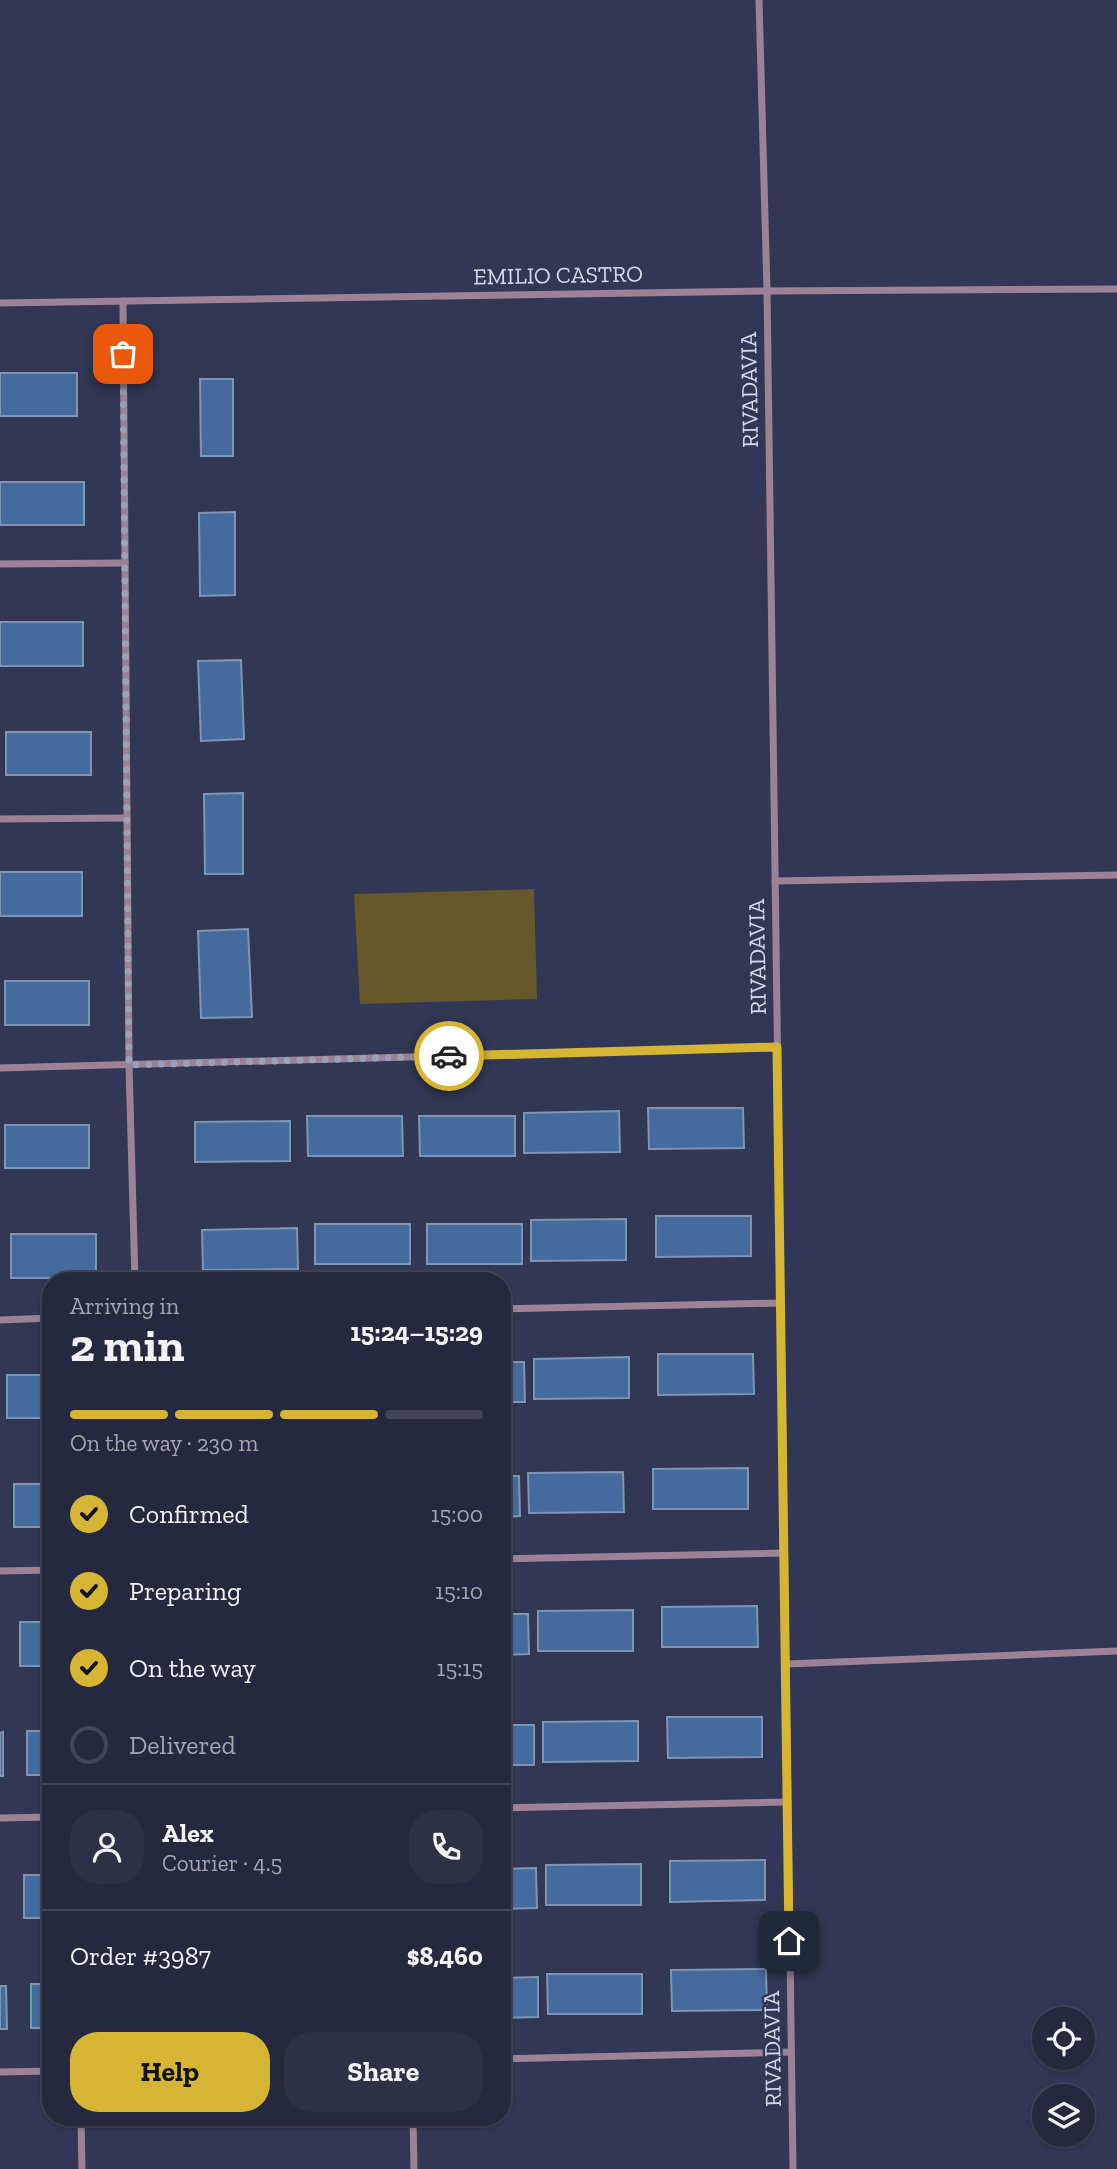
<!DOCTYPE html>
<meta charset="utf-8">
<style>
body{margin:0;font-family:"Zilla Slab",serif;background:#2d3146;color:#f1f3f6;height:100vh;display:flex;flex-direction:column;font-size:26px;white-space:nowrap}
*{box-sizing:border-box;margin:0}
p{font-size:23px;color:#a3a6b0}
.icon{flex:none;width:38px;height:38px;fill:none;stroke:currentColor;stroke-width:2;stroke-linecap:round;stroke-linejoin:round}
.map{position:relative;flex:1;overflow:hidden}
.sheet{position:absolute;left:42px;top:1272px;width:469px;height:854px;display:flex;flex-direction:column;background:#25293f;border-radius:28px;box-shadow:0 2px 5px #0004,0 0 0 2px #424559}
.sheet>*{flex:none}
.tools{position:absolute;left:1032px;top:2007px;display:grid;gap:14px}
.tools a{display:grid;place-items:center;width:63px;height:63px;border-radius:50%;background:#25293f;box-shadow:0 2px 5px #0004,0 0 0 2px #424559;font-size:35px}
.pin{position:absolute;display:grid;place-items:center;width:60px;height:60px;color:#fff;margin:-30px;border-radius:14px;box-shadow:0 4px 10px #0006}
.courier{position:absolute;display:grid;place-items:center;width:70px;height:70px;margin:-35px;border:5px solid #d6b534;border-radius:50%;background:#fff;color:#222;box-shadow:0 2px 9px #0007}
.summary em{font-style:normal;font-weight:700}
.summary div{display:flex;flex-direction:column-reverse}
.summary{display:flex;align-items:center;justify-content:space-between;height:119px;padding:0 28px}
h1{font-size:46px;font-weight:700;line-height:52px}
.bar{display:grid;grid-template-columns:repeat(4,1fr);gap:10px 7px;align-content:center;height:84px;padding:0 28px}
.bar i{height:9px;border-radius:5px;background:#424559}
.bar .on{background:#d6b534}
.bar p{grid-column:span 4}
.line{display:flex;align-items:center;gap:18px;padding:0 28px;border-top:2px solid #424559}
.line div{flex:1}
.round{display:grid;place-items:center;flex:none;width:74px;height:74px;border-radius:28px;background:#2d3146}
ol{padding:0 28px;list-style:none}
li{display:flex;align-items:center;gap:21px;height:77px}
li p{margin-inline-start:auto}
li .icon{padding:7px;border-radius:50%;background:#d6b534;color:#111;stroke-width:4}
li:last-child{color:#a3a6b0}
li i{width:38px;height:38px;border:4px solid #424559;border-radius:50%}
.cta{display:flex;gap:14px;margin-top:auto;padding:14px 28px}
.cta a{flex:1;height:80px;border-radius:28px;background:#d6b534;color:#111;font-size:28px;font-weight:700;line-height:80px;text-align:center}
.cta a+a{background:#2d3146;color:#f1f3f6}
.map>svg:first-child{display:block}
.green{fill:#65582b}
.building{fill:#446b9b;stroke:#7d95b2;stroke-width:2}
.lines{fill:none;stroke-linecap:round;stroke-linejoin:round}
.minor{stroke:#9b8295;stroke-width:7}
.done{stroke:#9aa0b6;stroke-width:7;stroke-dasharray:0 12.6}
.route{stroke:#d6b534;stroke-width:9}
.labels{text-anchor:middle;stroke-width:5;stroke-linejoin:round;paint-order:stroke}
.street-label{font-size:23px;fill:#d3d8ea;stroke:#313754}
</style>
<div class="map">
<svg width="1117" height="2169" viewBox="0 0 1117 2169">
<rect width="100%" height="100%" fill="#313754"/>
<!-- green -->
<path class="green" d="M534,889L537,999L360,1004L354,894Z"/>
<!-- building -->
<g class="building">
<rect x="0" y="373" width="77" height="43"/>
<path d="M200,379H233V456H201Z"/>
<rect x="0" y="482" width="84" height="43"/>
<path d="M235,512V595L200,596L199,513Z"/>
<rect x="0" y="622" width="83" height="44"/>
<path d="M241,660L244,739L201,741L198,661Z"/>
<rect x="6" y="732" width="85" height="43"/>
<path d="M243,793V874H205L204,794Z"/>
<rect x="0" y="872" width="82" height="44"/>
<path d="M248,929L252,1017L201,1018L198,931Z"/>
<rect x="5" y="981" width="84" height="44"/>
<path d="M648,1108H743L744,1148L649,1149Z"/>
<path d="M619,1111L620,1152L524,1153V1113Z"/>
<path d="M307,1116H402L403,1156H308Z"/>
<path d="M419,1116H515V1156H420Z"/>
<path d="M290,1121V1161L195,1162V1122Z"/>
<rect x="5" y="1125" width="84" height="43"/>
<path d="M656,1216H751V1256L656,1257Z"/>
<path d="M626,1219V1260L531,1261V1220Z"/>
<rect x="315" y="1224" width="95" height="40"/>
<rect x="427" y="1224" width="95" height="40"/>
<path d="M297,1228L298,1269L203,1270L202,1230Z"/>
<rect x="11" y="1234" width="85" height="44"/>
<path d="M658,1354H753L754,1394L658,1395Z"/>
<path d="M629,1357V1398L534,1399V1359Z"/>
<path d="M502,1362H524L525,1402H502Z"/>
<rect x="7" y="1375" width="44" height="43"/>
<path d="M748,1468V1509H653V1469Z"/>
<path d="M623,1472L624,1512L529,1513L528,1473Z"/>
<path d="M502,1476H519L520,1516L502,1517Z"/>
<rect x="14" y="1484" width="37" height="43"/>
<path d="M757,1606L758,1647H662V1607Z"/>
<path d="M633,1610V1651H538V1611Z"/>
<path d="M502,1614H528L529,1654L502,1655Z"/>
<rect x="20" y="1622" width="31" height="44"/>
<path d="M667,1717H762V1757L668,1758Z"/>
<path d="M638,1721V1761L543,1762V1722Z"/>
<rect x="502" y="1725" width="32" height="40"/>
<rect x="27" y="1731" width="24" height="44"/>
<path d="M3,1732V1776H0V1733Z"/>
<path d="M765,1860V1900L670,1902V1861Z"/>
<path d="M641,1864V1905H546V1865Z"/>
<path d="M536,1868L537,1908L502,1909V1869Z"/>
<rect x="24" y="1875" width="27" height="43"/>
<path d="M766,1969L767,2010L672,2011L671,1970Z"/>
<path d="M547,1974H642V2014H548Z"/>
<path d="M538,1977V2017L502,2018V1978Z"/>
<rect x="31" y="1984" width="20" height="44"/>
<path d="M0,1986H6L7,2029H0Z"/>
</g>
<g class="lines">
<!-- minor -->
<g class="minor">
<path d="M759,0L767,291L793,2169"/>
<path d="M123,301L129,1065L135,1281"/>
<path d="M0,303L767,291L1117,289"/>
<path d="M0,564L125,563"/>
<path d="M0,819L127,818"/>
<path d="M775,881L1117,875"/>
<path d="M0,1068L777,1047"/>
<path d="M502,1309L781,1303"/>
<path d="M0,1320L51,1318"/>
<path d="M502,1559L784,1553"/>
<path d="M0,1571L51,1570"/>
<path d="M786,1664L1117,1651"/>
<path d="M502,1808L787,1802"/>
<path d="M0,1818L51,1817"/>
<path d="M502,2059L791,2052"/>
<path d="M0,2072L51,2071"/>
<path d="M81,2118L82,2169"/>
<path d="M413,2118L414,2169"/>
</g>
</g>
<g class="lines">
<!-- done -->
<path class="done" d="M123,354L129,1065L449,1056"/>
<!-- route -->
<path class="route" d="M449,1056L777,1047L789,1941"/>
</g>
<g class="labels">
<!-- street labels -->
<g class="street-label">
<text transform="translate(558 275) rotate(-1)" y="8">EMILIO CASTRO</text>
<text transform="translate(749 390) rotate(-91)" y="8">RIVADAVIA</text>
<text transform="translate(757 957) rotate(-91)" y="8">RIVADAVIA</text>
<text transform="translate(772 2049) rotate(-91)" y="8">RIVADAVIA</text>
</g>
</g>
</svg>
<div class="tools">
<a><svg class="icon" aria-label="locate" viewBox="0 0 24 24"><circle cx="12" cy="12" r="6"/><path d="M12 2v4M12 18v4M2 12h4M18 12h4"/></svg></a>
<a><svg class="icon" aria-label="layers" viewBox="0 0 24 24"><path d="M12 4l9 5-9 5-9-5zM3 14l9 5 9-5"/></svg></a>
</div>
<div class="pin" style="left:123px;top:354px;background:#ea580c"><svg class="icon" aria-label="bag" viewBox="0 0 24 24"><path d="M5 8h14l-1 12H6zM9 8a3 3 0 0 1 6 0"/></svg></div>
<div class="pin" style="left:789px;top:1941px;background:#1f2937"><svg class="icon" aria-label="home" viewBox="0 0 24 24"><path d="M3 11l9-7 9 7M6 9v11h12V9"/></svg></div>
<div class="courier" style="left:449px;top:1056px"><svg class="icon" aria-label="car" viewBox="0 0 24 24"><path d="M5 17H2v-5l4-1 3-4h7l3 4 3 1v5h-3M9 17h6M6 11h13"/><circle cx="7" cy="17" r="2"/><circle cx="17" cy="17" r="2"/></svg></div>
<section class="sheet">
<div class="summary"><div><h1>2 min</h1><p>Arriving in</p></div><em>15:24–15:29</em></div>
<div class="bar"><i class="on"></i><i class="on"></i><i class="on"></i><i></i><p>On the way · 230 m</p></div>
<ol>
<li><svg class="icon" aria-label="check" viewBox="0 0 24 24"><path d="M5 12l5 5 9-10"/></svg>Confirmed<p>15:00</p></li>
<li><svg class="icon" aria-label="check" viewBox="0 0 24 24"><path d="M5 12l5 5 9-10"/></svg>Preparing<p>15:10</p></li>
<li><svg class="icon" aria-label="check" viewBox="0 0 24 24"><path d="M5 12l5 5 9-10"/></svg>On the way<p>15:15</p></li>
<li><i></i>Delivered</li>
</ol>
<div class="line" style="height:126px"><a class="round"><svg class="icon" aria-label="person" viewBox="0 0 24 24"><circle cx="12" cy="8" r="4"/><path d="M4 21q1-7 8-7t8 7"/></svg></a><div><b>Alex</b><p>Courier · 4.5</p></div><a class="round"><svg class="icon" aria-label="phone" viewBox="0 0 24 24"><path d="M5 4h4l2 5-3 2q2 4 5 5l2-3 5 2v4C11 20 4 13 5 4z"/></svg></a></div>
<div class="line" style="height:91px"><div>Order #3987</div><b>$8,460</b></div>
<div class="cta"><a>Help</a><a>Share</a></div>
</section>
</div>
